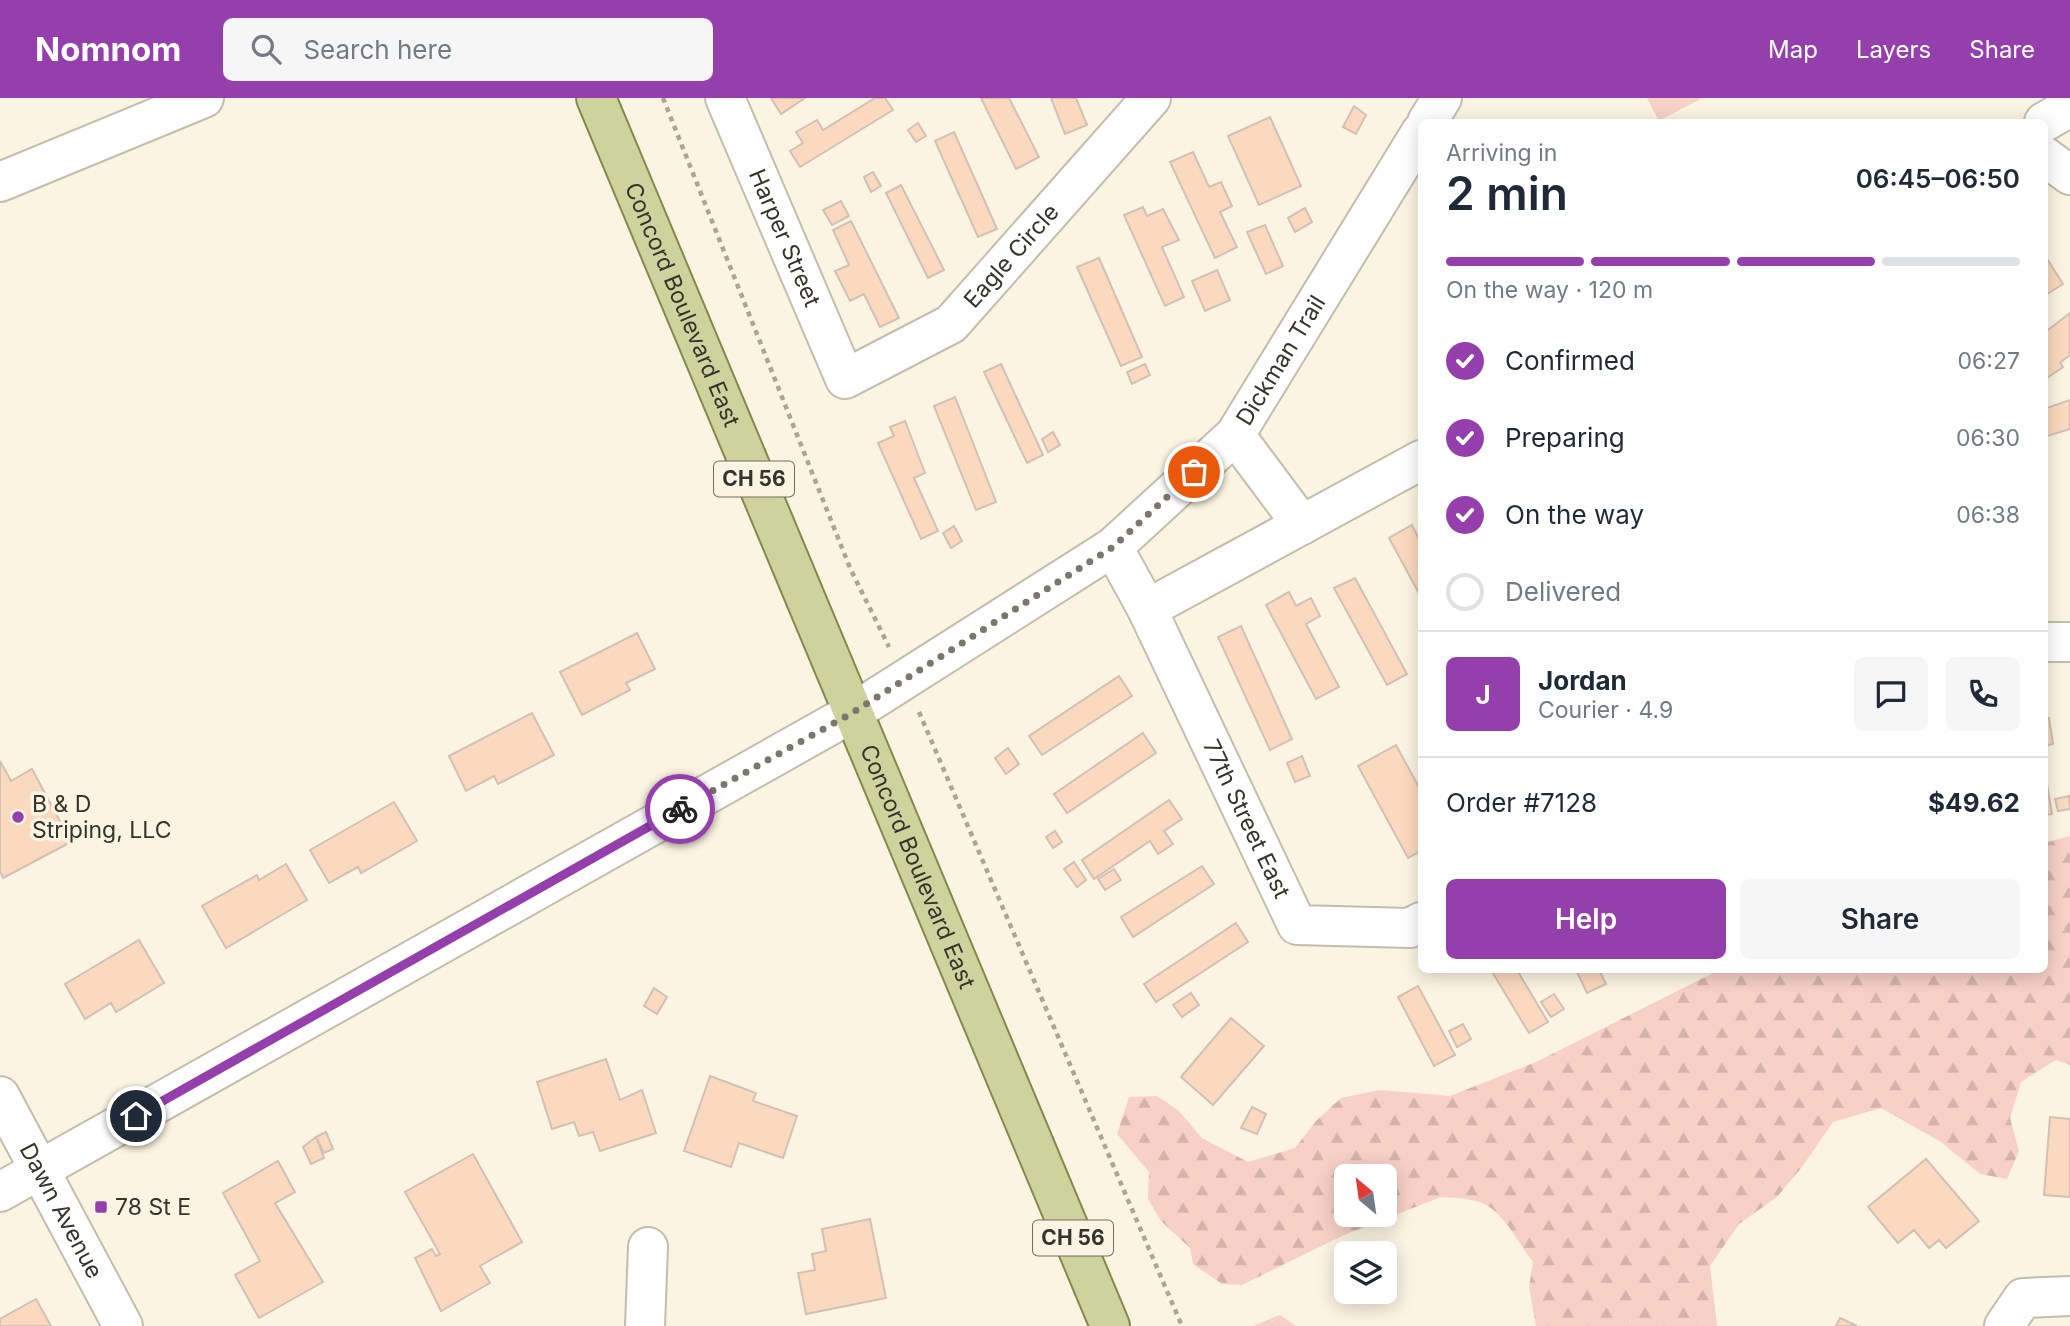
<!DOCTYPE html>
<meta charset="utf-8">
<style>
body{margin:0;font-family:Inter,sans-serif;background:#f6f6f7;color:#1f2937;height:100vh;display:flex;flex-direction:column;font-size:26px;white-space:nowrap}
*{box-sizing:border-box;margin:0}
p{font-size:23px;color:#747a83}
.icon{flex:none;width:38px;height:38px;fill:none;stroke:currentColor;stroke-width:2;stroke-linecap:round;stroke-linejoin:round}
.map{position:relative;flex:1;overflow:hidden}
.panel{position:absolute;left:1418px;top:21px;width:630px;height:854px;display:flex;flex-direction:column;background:#fff;border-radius:10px;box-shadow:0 4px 18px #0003}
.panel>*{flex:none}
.needle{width:46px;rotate:331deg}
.tools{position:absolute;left:1334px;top:1066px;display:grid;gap:14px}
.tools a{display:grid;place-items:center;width:63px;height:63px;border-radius:10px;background:#fff;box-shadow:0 4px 18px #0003;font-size:35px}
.pin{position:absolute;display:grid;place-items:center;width:60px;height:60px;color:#fff;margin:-30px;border:4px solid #fff;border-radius:50%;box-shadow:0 2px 7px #0007}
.courier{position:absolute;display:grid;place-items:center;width:70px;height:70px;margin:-35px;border:5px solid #953fad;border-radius:50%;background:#fff;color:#222;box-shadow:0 2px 9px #0007}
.head em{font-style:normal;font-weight:600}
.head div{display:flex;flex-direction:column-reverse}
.head{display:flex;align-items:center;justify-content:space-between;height:119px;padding:0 28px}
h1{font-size:46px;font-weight:600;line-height:52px}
.bar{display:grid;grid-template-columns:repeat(4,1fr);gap:10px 7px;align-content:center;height:84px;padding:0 28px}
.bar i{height:9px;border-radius:5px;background:#e0e1e3}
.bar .current{background:#953fad}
.bar p{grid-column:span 4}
.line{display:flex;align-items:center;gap:18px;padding:0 28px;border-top:2px solid #e0e1e3}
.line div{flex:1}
.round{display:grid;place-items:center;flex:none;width:74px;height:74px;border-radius:10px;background:#f6f6f7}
ol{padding:0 28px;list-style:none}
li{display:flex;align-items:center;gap:21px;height:77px}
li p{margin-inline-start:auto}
li .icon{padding:7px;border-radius:50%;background:#953fad;color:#fff;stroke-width:4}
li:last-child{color:#747a83}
li i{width:38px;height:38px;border:4px solid #e0e1e3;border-radius:50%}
.button{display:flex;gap:14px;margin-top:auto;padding:14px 28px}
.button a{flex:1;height:80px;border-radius:10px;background:#953fad;color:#fff;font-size:28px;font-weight:600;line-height:80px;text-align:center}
.button a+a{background:#f6f6f7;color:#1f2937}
header{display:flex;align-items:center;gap:42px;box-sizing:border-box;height:98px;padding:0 35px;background:#953fad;color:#fff}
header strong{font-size:33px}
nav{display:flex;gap:38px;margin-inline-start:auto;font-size:24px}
.search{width:490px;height:63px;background:#f6f6f7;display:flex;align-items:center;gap:18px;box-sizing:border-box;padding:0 24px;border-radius:10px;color:#747a83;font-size:26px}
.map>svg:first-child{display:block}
.grass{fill:#f7d0c6}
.forest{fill:url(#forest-firs);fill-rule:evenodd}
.building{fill:#fbd9be;stroke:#d1c1b4;stroke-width:2}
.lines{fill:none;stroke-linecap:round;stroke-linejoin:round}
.minor-casing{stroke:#c5bdac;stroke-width:42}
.major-casing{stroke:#84884c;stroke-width:42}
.path{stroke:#aba598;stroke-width:4.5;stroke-dasharray:5 5;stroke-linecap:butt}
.minor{stroke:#fff;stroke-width:38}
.major{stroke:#ced39e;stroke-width:38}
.done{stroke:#7b776c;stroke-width:7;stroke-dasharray:0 12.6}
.route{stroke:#953fad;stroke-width:9}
.poi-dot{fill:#953fad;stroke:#fcf4e2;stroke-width:2.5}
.labels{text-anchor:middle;stroke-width:7;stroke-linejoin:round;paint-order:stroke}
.shield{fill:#fcf4e2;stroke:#716d63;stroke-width:2}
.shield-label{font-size:21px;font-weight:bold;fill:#36332c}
.street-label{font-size:23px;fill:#36332c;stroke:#fcf4e2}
.poi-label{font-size:23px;fill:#36332c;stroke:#fcf4e2;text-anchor:start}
</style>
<header>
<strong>Nomnom</strong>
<div class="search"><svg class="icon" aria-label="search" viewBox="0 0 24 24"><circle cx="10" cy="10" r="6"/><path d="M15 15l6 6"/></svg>Search here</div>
<nav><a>Map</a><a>Layers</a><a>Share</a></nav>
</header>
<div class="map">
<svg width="2070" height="1228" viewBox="0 0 2070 1228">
<defs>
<pattern id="forest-firs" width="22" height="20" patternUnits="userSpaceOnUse" patternTransform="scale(1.75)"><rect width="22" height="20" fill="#f7d0c6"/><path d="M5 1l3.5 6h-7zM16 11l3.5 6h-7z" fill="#d4b3aa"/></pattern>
</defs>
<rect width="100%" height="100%" fill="#fcf4e2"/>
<!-- grass -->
<path class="grass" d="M1647,0H1702L1659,23Z"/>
<!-- forest -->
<g class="forest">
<path d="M2070,738V967L2056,962L2021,984L2010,1020L2019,1053L2007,1081L1980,1076L1941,1044L1881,1010L1833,1024L1802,1069L1777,1099L1739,1126L1710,1168L1717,1228H1536L1529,1189L1533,1164C1519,1146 1505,1116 1484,1106C1472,1100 1454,1100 1441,1099L1344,1137L1242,1187L1222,1186L1193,1166L1190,1150L1161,1123L1148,1101L1149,1074L1117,1036L1129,999L1157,998L1179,1013L1202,1040L1248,1064L1295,1050L1316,1023L1341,1000L1380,992L1450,998L1536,964L1719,872H2044V745ZM1346,1078H1384V1116H1346Z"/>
<path d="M1280,1217L1296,1228H1253Z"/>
</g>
<!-- building -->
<g class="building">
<path d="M771,0H805L781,16Z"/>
<path d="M875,0H885L893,12L800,69L790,53L803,45L796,34L817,22L823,32Z"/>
<path d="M981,0H1009L1039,59L1016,71Z"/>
<path d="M1051,0H1076L1087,27L1065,36Z"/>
<path d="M1354,8L1366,17L1356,36L1343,29Z"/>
<path d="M1270,19L1301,88L1259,107L1228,38Z"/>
<path d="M918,25L926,38L916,44L908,32Z"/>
<path d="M954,34L997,131L978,139L935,43Z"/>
<path d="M1193,54L1209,89L1221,84L1232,108L1220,114L1237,149L1215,160L1170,64Z"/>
<path d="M873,74L881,88L871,94L864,79Z"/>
<path d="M901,87L944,172L928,180L886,95Z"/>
<path d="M841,103L849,118L832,127L823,112Z"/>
<path d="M1143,109L1147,118L1163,111L1179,142L1162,149L1184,199L1165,208L1124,117Z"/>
<path d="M1305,110L1312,124L1295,134L1288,120Z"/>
<path d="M851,123L899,220L880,229L864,196L850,203L835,173L849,167L833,132Z"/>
<path d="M1265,127L1283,168L1266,176L1247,134Z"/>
<path d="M2044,156L2063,186L2044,198Z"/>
<path d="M1099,160L1142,259L1121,268L1077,169Z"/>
<path d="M1217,172L1230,202L1205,213L1192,183Z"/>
<path d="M2070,215V257L2060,265L2063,269L2044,282V235Z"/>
<path d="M1001,266L1043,357L1027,365L984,274Z"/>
<path d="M1145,266L1150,277L1132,286L1127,274Z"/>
<path d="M955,299L996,404L976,412L934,308Z"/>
<path d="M2070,302V331L2044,339V311Z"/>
<path d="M905,323L925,375L914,380L938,433L921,441L878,345L894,338L890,329Z"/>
<path d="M1053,334L1060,347L1048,354L1042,341Z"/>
<path d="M1412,427L1421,445V499L1389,440Z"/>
<path d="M954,428L962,443L951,450L943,435Z"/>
<path d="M1355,480L1407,576L1387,587L1334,490Z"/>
<path d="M1289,494L1296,508L1311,500L1320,518L1306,526L1339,589L1316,601L1266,507Z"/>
<path d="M1241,528L1292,641L1270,652L1218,539Z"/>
<path d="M637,535L655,571L626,585L630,592L582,617L560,574Z"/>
<path d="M1119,578L1132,598L1042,657L1029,638Z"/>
<path d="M532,615L554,657L498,686L494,678L466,693L449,658Z"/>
<path d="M2049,620L2053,646L2044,648V621Z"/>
<path d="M1143,635L1156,655L1067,715L1054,696Z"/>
<path d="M1396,647L1421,693V753L1408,760L1358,668Z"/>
<path d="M1008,650L1019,666L1006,676L995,660Z"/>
<path d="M1302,658L1310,678L1295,684L1287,665Z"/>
<path d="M0,663L11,683L32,671L71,744L3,780L0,773Z"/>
<path d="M2044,668L2052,716L2044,717Z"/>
<path d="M2069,698L2070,711L2058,713L2055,701Z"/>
<path d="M1169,702L1182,721L1164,733L1173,746L1158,756L1150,743L1094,781L1082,762Z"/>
<path d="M394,704L417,743L361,775L358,769L329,785L310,752Z"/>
<path d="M1055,733L1062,744L1053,750L1046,739Z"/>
<path d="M1074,764L1086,782L1077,789L1064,771Z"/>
<path d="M286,766L307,802L226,850L202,808L257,777L259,782Z"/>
<path d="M1202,768L1214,786L1133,839L1121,819Z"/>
<path d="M1114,771L1121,782L1105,792L1098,781Z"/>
<path d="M1236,825L1248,844L1156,904L1144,886Z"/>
<path d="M139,842L164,885L116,914L111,905L85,921L65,886Z"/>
<path d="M1491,872H1517L1548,924L1529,935Z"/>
<path d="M1576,872H1599L1606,886L1587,895Z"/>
<path d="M1418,888L1455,957L1434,968L1398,899Z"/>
<path d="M654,890L667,899L657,916L644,908Z"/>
<path d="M1191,895L1199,907L1182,919L1173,907Z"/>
<path d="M1554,896L1564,911L1551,919L1541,904Z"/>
<path d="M1231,920L1264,948L1213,1007L1181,979Z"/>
<path d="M1463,926L1471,941L1457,949L1449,933Z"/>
<path d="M606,961L620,1002L642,992L656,1035L600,1053L593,1034L579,1038L574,1024L552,1031L537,984Z"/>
<path d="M710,978L756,995L753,1003L797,1018L783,1060L739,1045L731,1069L684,1053Z"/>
<path d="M1252,1009L1266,1016L1257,1036L1241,1030Z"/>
<path d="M2050,1019L2070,1021V1099L2044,1097Z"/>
<path d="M326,1034L333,1051L324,1055L316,1039Z"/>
<path d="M316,1039L324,1060L311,1066L303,1049Z"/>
<path d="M473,1056L522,1144L480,1168L490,1185L441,1213L415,1160L432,1151L436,1158L440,1156L405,1094Z"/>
<path d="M1926,1061L1979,1123L1946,1150L1939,1142L1929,1150L1914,1132L1898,1145L1868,1109Z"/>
<path d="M278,1063L295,1094L275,1105L323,1184L259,1220L235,1177L260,1163L223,1095Z"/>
<path d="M870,1121L886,1200L806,1216L798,1175L815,1172L812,1156L826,1153L822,1131Z"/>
<path d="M36,1201L51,1228H0V1221Z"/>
<path d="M1840,1220L1857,1228H1836Z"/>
</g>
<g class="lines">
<!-- minor casing -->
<g class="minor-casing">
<g id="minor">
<path id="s1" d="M725,0L845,281L951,226L1151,0"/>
<path d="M1427,24L1442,0"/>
<path d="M2044,24L2070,9"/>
<path d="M2044,58L2070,77"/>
<path d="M0,84L204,0"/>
<path d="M1235,337L1302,427"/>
<path id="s2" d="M1113,449L1147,511L1297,827L1410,830L1421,824"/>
<path d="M1147,511L1421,362"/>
<path d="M2044,544H2070"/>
<path id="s3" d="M0,998L123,1228"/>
<path id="s4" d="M0,1094L852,615L1113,449L1235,337L1421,34"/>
<path d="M645,1228L648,1149"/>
<path d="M2004,1228L2023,1200L2070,1198"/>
</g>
</g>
<!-- major casing -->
<g class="major-casing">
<g id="major">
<path id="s5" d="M596,0L1110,1228"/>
</g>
</g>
<!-- path -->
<g class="path">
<path d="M663,0L850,470L889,549"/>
<path d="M919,614L1182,1228"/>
</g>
<!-- minor -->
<use href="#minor" class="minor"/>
<!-- major -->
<use href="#major" class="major"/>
</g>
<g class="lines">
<!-- done -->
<path class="done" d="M680,711L852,615L1113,449L1194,374"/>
<!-- route -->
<path class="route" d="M136,1018L680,711"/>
</g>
<!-- markers -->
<g class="poi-dot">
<circle cx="18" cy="719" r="7"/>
<rect x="94" y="1102" width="14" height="14" rx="3.5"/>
</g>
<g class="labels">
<!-- shield labels -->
<g class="shield">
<rect x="714" y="363.5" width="80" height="35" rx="5"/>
<rect x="1033" y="1122.5" width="80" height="35" rx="5"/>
</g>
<g class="shield-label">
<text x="754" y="388">CH 56</text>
<text x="1073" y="1147">CH 56</text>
</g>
<!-- street labels -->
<g class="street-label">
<text dy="8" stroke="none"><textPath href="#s1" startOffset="152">Harper Street</textPath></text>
<text dy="8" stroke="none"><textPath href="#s1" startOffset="516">Eagle Circle</textPath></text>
<text dy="8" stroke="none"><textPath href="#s5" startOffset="224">Concord Boulevard East</textPath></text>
<text dy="8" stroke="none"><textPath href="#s4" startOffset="1540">Dickman Trail</textPath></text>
<text dy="8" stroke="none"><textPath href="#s2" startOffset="303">77th Street East</textPath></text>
<text dy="8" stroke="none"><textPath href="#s5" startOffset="833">Concord Boulevard East</textPath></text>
<text dy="8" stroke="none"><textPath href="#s3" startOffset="130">Dawn Avenue</textPath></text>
</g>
<!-- poi labels -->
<g class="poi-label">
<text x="32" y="714">B &amp; D<tspan x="32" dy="26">Striping, LLC</tspan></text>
<text x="115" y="1117">78 St E</text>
</g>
</g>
</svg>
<div class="tools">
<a><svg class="needle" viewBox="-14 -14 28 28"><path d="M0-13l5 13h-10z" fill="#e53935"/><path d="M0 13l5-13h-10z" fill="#747a83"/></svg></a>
<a><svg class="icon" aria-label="layers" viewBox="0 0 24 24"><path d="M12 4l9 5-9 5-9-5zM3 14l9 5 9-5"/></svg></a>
</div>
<div class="pin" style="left:1194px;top:374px;background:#ea580c"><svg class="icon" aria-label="bag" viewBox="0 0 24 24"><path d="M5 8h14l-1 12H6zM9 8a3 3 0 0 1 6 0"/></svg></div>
<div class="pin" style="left:136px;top:1018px;background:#1f2937"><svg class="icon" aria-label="home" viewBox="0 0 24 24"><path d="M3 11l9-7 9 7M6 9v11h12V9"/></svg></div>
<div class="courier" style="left:680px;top:711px"><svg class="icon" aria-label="bike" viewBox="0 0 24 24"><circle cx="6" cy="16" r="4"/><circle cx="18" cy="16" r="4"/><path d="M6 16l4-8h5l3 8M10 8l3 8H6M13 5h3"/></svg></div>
<section class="panel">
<div class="head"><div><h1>2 min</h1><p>Arriving in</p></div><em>06:45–06:50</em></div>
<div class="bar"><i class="current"></i><i class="current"></i><i class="current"></i><i></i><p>On the way · 120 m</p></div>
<ol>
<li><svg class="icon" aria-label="check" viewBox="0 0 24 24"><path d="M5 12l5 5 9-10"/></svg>Confirmed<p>06:27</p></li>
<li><svg class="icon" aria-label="check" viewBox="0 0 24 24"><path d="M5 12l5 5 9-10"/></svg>Preparing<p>06:30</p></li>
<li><svg class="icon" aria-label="check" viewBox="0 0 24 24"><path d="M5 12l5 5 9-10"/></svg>On the way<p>06:38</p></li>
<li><i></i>Delivered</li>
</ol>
<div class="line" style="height:126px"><b class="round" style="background:#953fad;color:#fff">J</b><div><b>Jordan</b><p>Courier · 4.9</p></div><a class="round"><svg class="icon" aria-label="chat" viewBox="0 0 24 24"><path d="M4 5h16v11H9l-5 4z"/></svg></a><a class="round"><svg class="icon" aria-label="phone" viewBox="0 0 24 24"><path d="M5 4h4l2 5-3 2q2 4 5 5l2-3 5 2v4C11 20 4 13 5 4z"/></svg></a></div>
<div class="line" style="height:91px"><div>Order #7128</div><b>$49.62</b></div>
<div class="button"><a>Help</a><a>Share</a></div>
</section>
</div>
